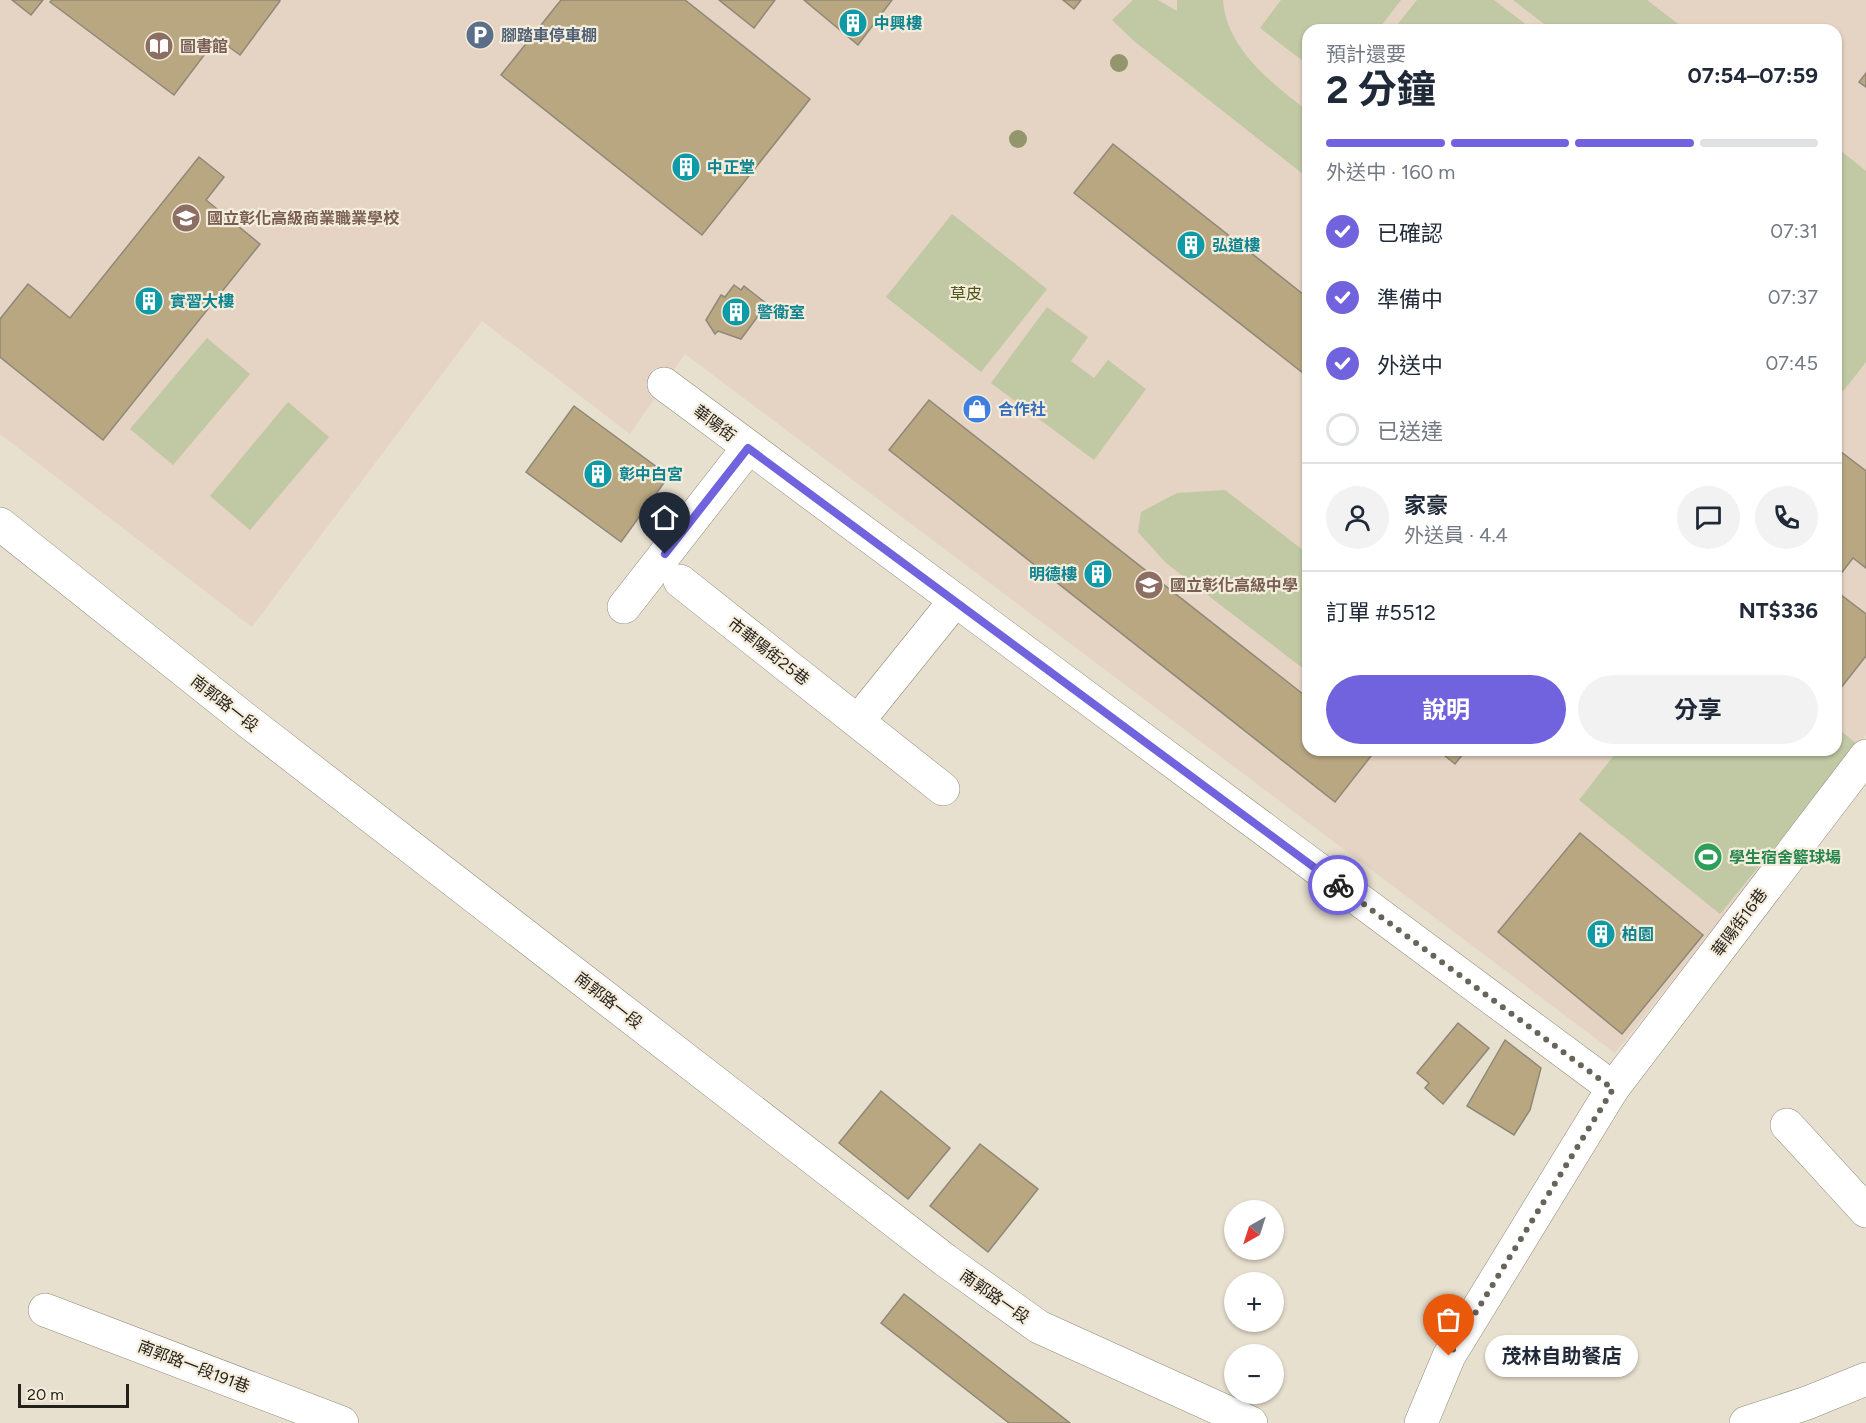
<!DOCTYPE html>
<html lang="zh-TW">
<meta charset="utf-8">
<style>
body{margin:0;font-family:Figtree,"Noto Sans TC",sans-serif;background:#f2f2f3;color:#1f2937;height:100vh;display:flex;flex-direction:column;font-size:22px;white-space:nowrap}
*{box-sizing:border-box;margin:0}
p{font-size:20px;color:#747a83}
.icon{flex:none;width:33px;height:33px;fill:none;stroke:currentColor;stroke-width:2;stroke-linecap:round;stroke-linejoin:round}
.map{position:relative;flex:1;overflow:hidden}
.side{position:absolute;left:1302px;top:24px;width:540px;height:732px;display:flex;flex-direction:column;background:#fff;border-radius:18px;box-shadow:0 2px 4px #0004}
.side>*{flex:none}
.needle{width:39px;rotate:219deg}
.tools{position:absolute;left:1224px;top:1200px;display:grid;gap:12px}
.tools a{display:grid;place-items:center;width:60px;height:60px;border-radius:50%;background:#fff;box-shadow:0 2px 4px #0004;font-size:30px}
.scale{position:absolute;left:18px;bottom:15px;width:111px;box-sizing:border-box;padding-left:6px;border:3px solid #24211b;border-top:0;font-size:16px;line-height:21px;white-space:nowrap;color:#24211b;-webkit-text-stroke:4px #f5eddc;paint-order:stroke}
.pin{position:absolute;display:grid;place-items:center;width:51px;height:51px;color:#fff;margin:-62px -26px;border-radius:50% 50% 50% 0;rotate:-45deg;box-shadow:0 0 6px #0007}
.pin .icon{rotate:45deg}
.courier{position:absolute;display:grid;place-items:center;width:60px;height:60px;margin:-30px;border:4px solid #7162dd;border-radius:50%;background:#fff;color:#222;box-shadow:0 2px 8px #0007}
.bubble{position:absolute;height:42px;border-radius:21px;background:#fff;box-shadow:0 2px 4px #0004;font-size:20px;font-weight:700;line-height:42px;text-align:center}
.headline em{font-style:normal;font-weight:700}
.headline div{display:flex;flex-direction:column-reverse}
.headline{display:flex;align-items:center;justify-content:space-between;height:102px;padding:0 24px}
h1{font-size:39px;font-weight:700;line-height:45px}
.bar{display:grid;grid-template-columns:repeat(4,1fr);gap:9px 6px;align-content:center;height:72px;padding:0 24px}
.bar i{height:8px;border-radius:4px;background:#e0e1e3}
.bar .on{background:#7162dd}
.bar p{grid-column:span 4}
.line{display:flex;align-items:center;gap:15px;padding:0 24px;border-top:2px solid #e0e1e3}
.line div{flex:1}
.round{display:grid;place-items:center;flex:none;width:63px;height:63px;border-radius:32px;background:#f2f2f3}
ol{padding:0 24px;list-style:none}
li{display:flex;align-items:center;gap:18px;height:66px}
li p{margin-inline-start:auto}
li .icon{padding:6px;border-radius:50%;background:#7162dd;color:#fff;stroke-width:4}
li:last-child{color:#747a83}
li i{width:33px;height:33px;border:3px solid #e0e1e3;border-radius:50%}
.action{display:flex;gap:12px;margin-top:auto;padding:12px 24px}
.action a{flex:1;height:69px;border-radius:36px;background:#7162dd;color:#fff;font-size:24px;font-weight:700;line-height:69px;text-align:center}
.action a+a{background:#f2f2f3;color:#1f2937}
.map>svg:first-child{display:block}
.education{fill:#e5d3c3;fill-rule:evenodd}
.green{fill:#c0c8a4}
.building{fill:#b8a781;stroke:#8f8878;stroke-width:1.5}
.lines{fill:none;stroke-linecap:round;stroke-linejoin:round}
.minor-casing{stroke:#928b7b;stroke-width:34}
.minor{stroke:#fff;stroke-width:33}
.tree{fill:#93956a}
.done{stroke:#69645a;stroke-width:6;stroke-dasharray:0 10.8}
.route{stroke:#7162dd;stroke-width:8}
.labels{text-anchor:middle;stroke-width:4.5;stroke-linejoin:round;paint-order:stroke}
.culture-label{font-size:16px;font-weight:bold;fill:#0d838f;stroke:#f5eddc;text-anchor:start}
.service-label{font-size:16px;font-weight:bold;fill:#4e5e75;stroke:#f5eddc;text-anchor:start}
.education-label{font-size:16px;font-weight:bold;fill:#785e54;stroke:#f5eddc;text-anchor:start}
.park-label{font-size:16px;fill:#4d5718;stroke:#f5eddc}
.shop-label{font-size:16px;font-weight:bold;fill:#366cbe;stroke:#f5eddc;text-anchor:start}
.street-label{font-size:16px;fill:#24211b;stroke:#f5eddc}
.leisure-label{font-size:16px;font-weight:bold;fill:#27864d;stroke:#f5eddc;text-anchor:start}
</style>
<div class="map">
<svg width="1866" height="1423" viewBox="0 0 1866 1423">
<rect width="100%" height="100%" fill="#e8e0cf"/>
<!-- education -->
<path class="education" d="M0,0H1866V735L1615,1053L685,354L630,434L482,321L252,627L0,434ZM1308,30H1836V750H1308Z"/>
<!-- green -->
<g class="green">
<path d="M1133,0H1158L1177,11V0H1223C1226,49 1273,84 1308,111V178L1134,41L1112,20Z"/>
<path d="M1281,0H1401L1378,30H1308V65L1260,28Z"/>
<path d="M1417,0H1494L1533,30H1393Z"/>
<path d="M1513,0H1647L1686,30H1552Z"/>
<path d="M1836,147L1866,171V362L1845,389L1836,395Z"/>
<path d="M952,214L1047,289L981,372L886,297Z"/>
<path d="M1047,307L1088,337L1071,361L1094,378L1108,360L1146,389L1094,460L991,383Z"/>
<path d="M207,338L250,374L173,465L130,429Z"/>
<path d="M288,402L329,437L250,530L210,496Z"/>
<path d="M1225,490L1308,554V666L1305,670L1166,563L1138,532L1141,512L1177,493Z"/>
<path d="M1836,727L1858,745L1720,914L1579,800L1618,750H1836Z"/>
</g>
<!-- building -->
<g class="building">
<path d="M12,0H43L31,15Z"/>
<path d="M52,0H278L280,1L240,55L217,38L174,95L50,2Z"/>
<path d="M561,0H685L810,99L702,235L501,75Z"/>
<path d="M719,0H775L754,28Z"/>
<path d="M804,0H892L858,45Z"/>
<path d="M1063,0H1081L1074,9Z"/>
<path d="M1866,73V87L1859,82Z"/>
<path d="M1113,144L1308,298V377L1074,193Z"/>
<path d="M199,157L224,177L206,200L260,244L103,440L0,357V319L28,284L70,318Z"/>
<path d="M734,285L741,290L744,286L767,304L741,339L718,331L715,334L706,320L721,295L725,297Z"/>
<path d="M929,400L1308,698V750L1375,751L1335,802L889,450Z"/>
<path d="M574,406L669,476L621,542L526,472Z"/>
<path d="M1836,448L1866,471V568L1853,558L1836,580Z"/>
<path d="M1836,591L1866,614V656L1840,689L1836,686Z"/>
<path d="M1438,750H1466L1455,764Z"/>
<path d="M1580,833L1703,935L1622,1034L1498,932Z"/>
<path d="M1458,1023L1489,1048L1443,1104L1425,1088L1429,1083L1417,1073Z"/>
<path d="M1505,1040L1541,1068L1530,1110L1514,1135L1467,1106Z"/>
<path d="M881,1091L950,1148L908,1199L839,1143Z"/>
<path d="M980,1144L1038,1189L988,1252L930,1206Z"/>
<path d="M904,1294L1070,1423H1009L881,1323Z"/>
</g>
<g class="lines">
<!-- minor casing -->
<g class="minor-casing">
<g id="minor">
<path d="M664,384L1613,1088L1449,1356L1421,1423"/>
<path d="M0,524L245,719L945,1260L1039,1327L1251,1423"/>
<path d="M680,581L943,789"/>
<path d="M624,607L748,448"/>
<path d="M858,721L954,602"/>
<path d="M1613,1088L1866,756"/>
<path d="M1787,1125L1866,1211"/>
<path d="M45,1310L342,1423"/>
<path d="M1746,1423L1807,1403L1866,1379"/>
</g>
</g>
<!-- minor -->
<use href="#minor" class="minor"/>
</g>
<!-- trees -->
<g class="tree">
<circle cx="1119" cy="63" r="9"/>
<circle cx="1018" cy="139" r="9"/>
</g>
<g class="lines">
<!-- done -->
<path class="done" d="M1338,885L1613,1089L1449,1356"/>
<!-- route -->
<path class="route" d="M665,554L748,448L1338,885"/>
</g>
<!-- icons -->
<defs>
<g id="building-disc" transform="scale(1.5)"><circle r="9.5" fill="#0f9aa8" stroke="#f5eddc"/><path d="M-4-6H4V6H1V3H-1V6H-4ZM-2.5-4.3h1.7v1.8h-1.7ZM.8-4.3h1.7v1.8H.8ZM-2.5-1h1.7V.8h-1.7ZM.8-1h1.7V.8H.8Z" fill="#fff"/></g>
<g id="parking-disc" transform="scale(1.5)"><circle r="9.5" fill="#5c6f8a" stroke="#f5eddc"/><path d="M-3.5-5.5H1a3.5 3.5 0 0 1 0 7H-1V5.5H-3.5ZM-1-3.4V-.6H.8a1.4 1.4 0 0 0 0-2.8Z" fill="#fff"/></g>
<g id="library-disc" transform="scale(1.5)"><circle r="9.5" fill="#8d6e63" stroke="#f5eddc"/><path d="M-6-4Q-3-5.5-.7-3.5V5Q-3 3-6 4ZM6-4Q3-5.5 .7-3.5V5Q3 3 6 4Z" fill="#fff"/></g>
<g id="school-disc" transform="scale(1.5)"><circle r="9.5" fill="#8d6e63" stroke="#f5eddc"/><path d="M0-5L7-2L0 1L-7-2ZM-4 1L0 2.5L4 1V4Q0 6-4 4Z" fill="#fff"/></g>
<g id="shop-disc" transform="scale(1.5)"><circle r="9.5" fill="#3f7fe0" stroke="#f5eddc"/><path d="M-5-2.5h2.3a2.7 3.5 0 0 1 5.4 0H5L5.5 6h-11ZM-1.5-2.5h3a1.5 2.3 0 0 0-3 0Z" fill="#fff"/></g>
<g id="stadium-disc" transform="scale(1.5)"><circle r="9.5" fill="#2e9e5b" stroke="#f5eddc"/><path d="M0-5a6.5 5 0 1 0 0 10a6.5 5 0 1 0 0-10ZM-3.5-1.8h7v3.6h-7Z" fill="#fff"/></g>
</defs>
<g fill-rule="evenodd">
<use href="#building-disc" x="853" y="23"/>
<use href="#parking-disc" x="480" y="35"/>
<use href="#library-disc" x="159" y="46"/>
<use href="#building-disc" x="686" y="167"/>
<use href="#school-disc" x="186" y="218"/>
<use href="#building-disc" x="1191" y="245"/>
<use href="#building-disc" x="149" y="301"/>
<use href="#building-disc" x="736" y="312"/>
<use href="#shop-disc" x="977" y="409"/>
<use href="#building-disc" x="598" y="474"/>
<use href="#building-disc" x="1098" y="574"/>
<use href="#school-disc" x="1149" y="585"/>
<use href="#stadium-disc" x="1708" y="857"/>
<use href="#building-disc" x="1601" y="934"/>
</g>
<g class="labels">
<!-- culture labels -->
<g class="culture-label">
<text x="874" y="29">中興樓</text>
<text x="707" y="173">中正堂</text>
<text x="1212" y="251">弘道樓</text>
<text x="170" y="307">實習大樓</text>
<text x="757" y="318">警衛室</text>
<text x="619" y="480">彰中白宮</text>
<text x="1077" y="580" text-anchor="end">明德樓</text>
<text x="1622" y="940">柏園</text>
</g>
<!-- service labels -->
<g class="service-label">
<text x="501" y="41">腳踏車停車棚</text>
</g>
<!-- education labels -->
<g class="education-label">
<text x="180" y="52">圖書館</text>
<text x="207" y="224">國立彰化高級商業職業學校</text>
<text x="1170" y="591">國立彰化高級中學</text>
</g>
<!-- park labels -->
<g class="park-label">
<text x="966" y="299">草皮</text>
</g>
<!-- shop labels -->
<g class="shop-label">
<text x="998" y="415">合作社</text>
</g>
<!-- street labels -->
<g class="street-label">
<text transform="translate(715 423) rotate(37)" y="6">華陽街</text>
<text transform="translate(769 651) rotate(38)" y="6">市華陽街25巷</text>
<text transform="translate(225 703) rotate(38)" y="6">南郭路一段</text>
<text transform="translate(1739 922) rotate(-53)" y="6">華陽街16巷</text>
<text transform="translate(609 1000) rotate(38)" y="6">南郭路一段</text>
<text transform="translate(995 1296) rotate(35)" y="6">南郭路一段</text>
<text transform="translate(194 1366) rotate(21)" y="6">南郭路一段191巷</text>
</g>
<!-- leisure labels -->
<g class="leisure-label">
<text x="1729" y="863">學生宿舍籃球場</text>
</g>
</g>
</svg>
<div class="tools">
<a><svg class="needle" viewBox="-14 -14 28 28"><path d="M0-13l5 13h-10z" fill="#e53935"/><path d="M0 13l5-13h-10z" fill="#747a83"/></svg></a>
<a>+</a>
<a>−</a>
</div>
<div class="scale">20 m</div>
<div class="pin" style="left:1449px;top:1356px;background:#ea580c"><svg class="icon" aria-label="bag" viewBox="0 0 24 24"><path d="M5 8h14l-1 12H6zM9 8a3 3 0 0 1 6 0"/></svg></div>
<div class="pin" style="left:665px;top:554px;background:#1f2937"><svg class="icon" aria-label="home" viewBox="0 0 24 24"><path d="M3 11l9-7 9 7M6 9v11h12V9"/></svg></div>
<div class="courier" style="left:1338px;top:885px"><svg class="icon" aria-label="bike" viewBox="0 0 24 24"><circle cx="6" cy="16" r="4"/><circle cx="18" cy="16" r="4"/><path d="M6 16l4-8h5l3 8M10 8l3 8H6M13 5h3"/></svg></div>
<div class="bubble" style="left:1485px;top:1335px;width:153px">茂林自助餐店</div>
<section class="side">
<div class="headline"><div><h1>2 分鐘</h1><p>預計還要</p></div><em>07:54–07:59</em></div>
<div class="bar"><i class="on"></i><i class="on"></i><i class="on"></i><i></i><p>外送中 · 160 m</p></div>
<ol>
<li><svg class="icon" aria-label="check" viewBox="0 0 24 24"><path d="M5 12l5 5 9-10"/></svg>已確認<p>07:31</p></li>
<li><svg class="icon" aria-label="check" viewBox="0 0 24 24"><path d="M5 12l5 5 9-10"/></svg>準備中<p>07:37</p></li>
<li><svg class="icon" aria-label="check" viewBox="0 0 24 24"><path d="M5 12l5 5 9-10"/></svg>外送中<p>07:45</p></li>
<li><i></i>已送達</li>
</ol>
<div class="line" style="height:108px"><a class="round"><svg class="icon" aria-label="person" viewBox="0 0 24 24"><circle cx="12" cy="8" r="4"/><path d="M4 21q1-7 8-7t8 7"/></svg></a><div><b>家豪</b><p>外送員 · 4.4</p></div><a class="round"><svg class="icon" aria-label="chat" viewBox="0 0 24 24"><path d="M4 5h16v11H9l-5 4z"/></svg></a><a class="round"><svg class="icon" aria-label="phone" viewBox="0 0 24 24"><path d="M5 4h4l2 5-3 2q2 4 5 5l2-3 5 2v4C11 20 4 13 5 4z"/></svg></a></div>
<div class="line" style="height:78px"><div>訂單 #5512</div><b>NT$336</b></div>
<div class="action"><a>說明</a><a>分享</a></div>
</section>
</div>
